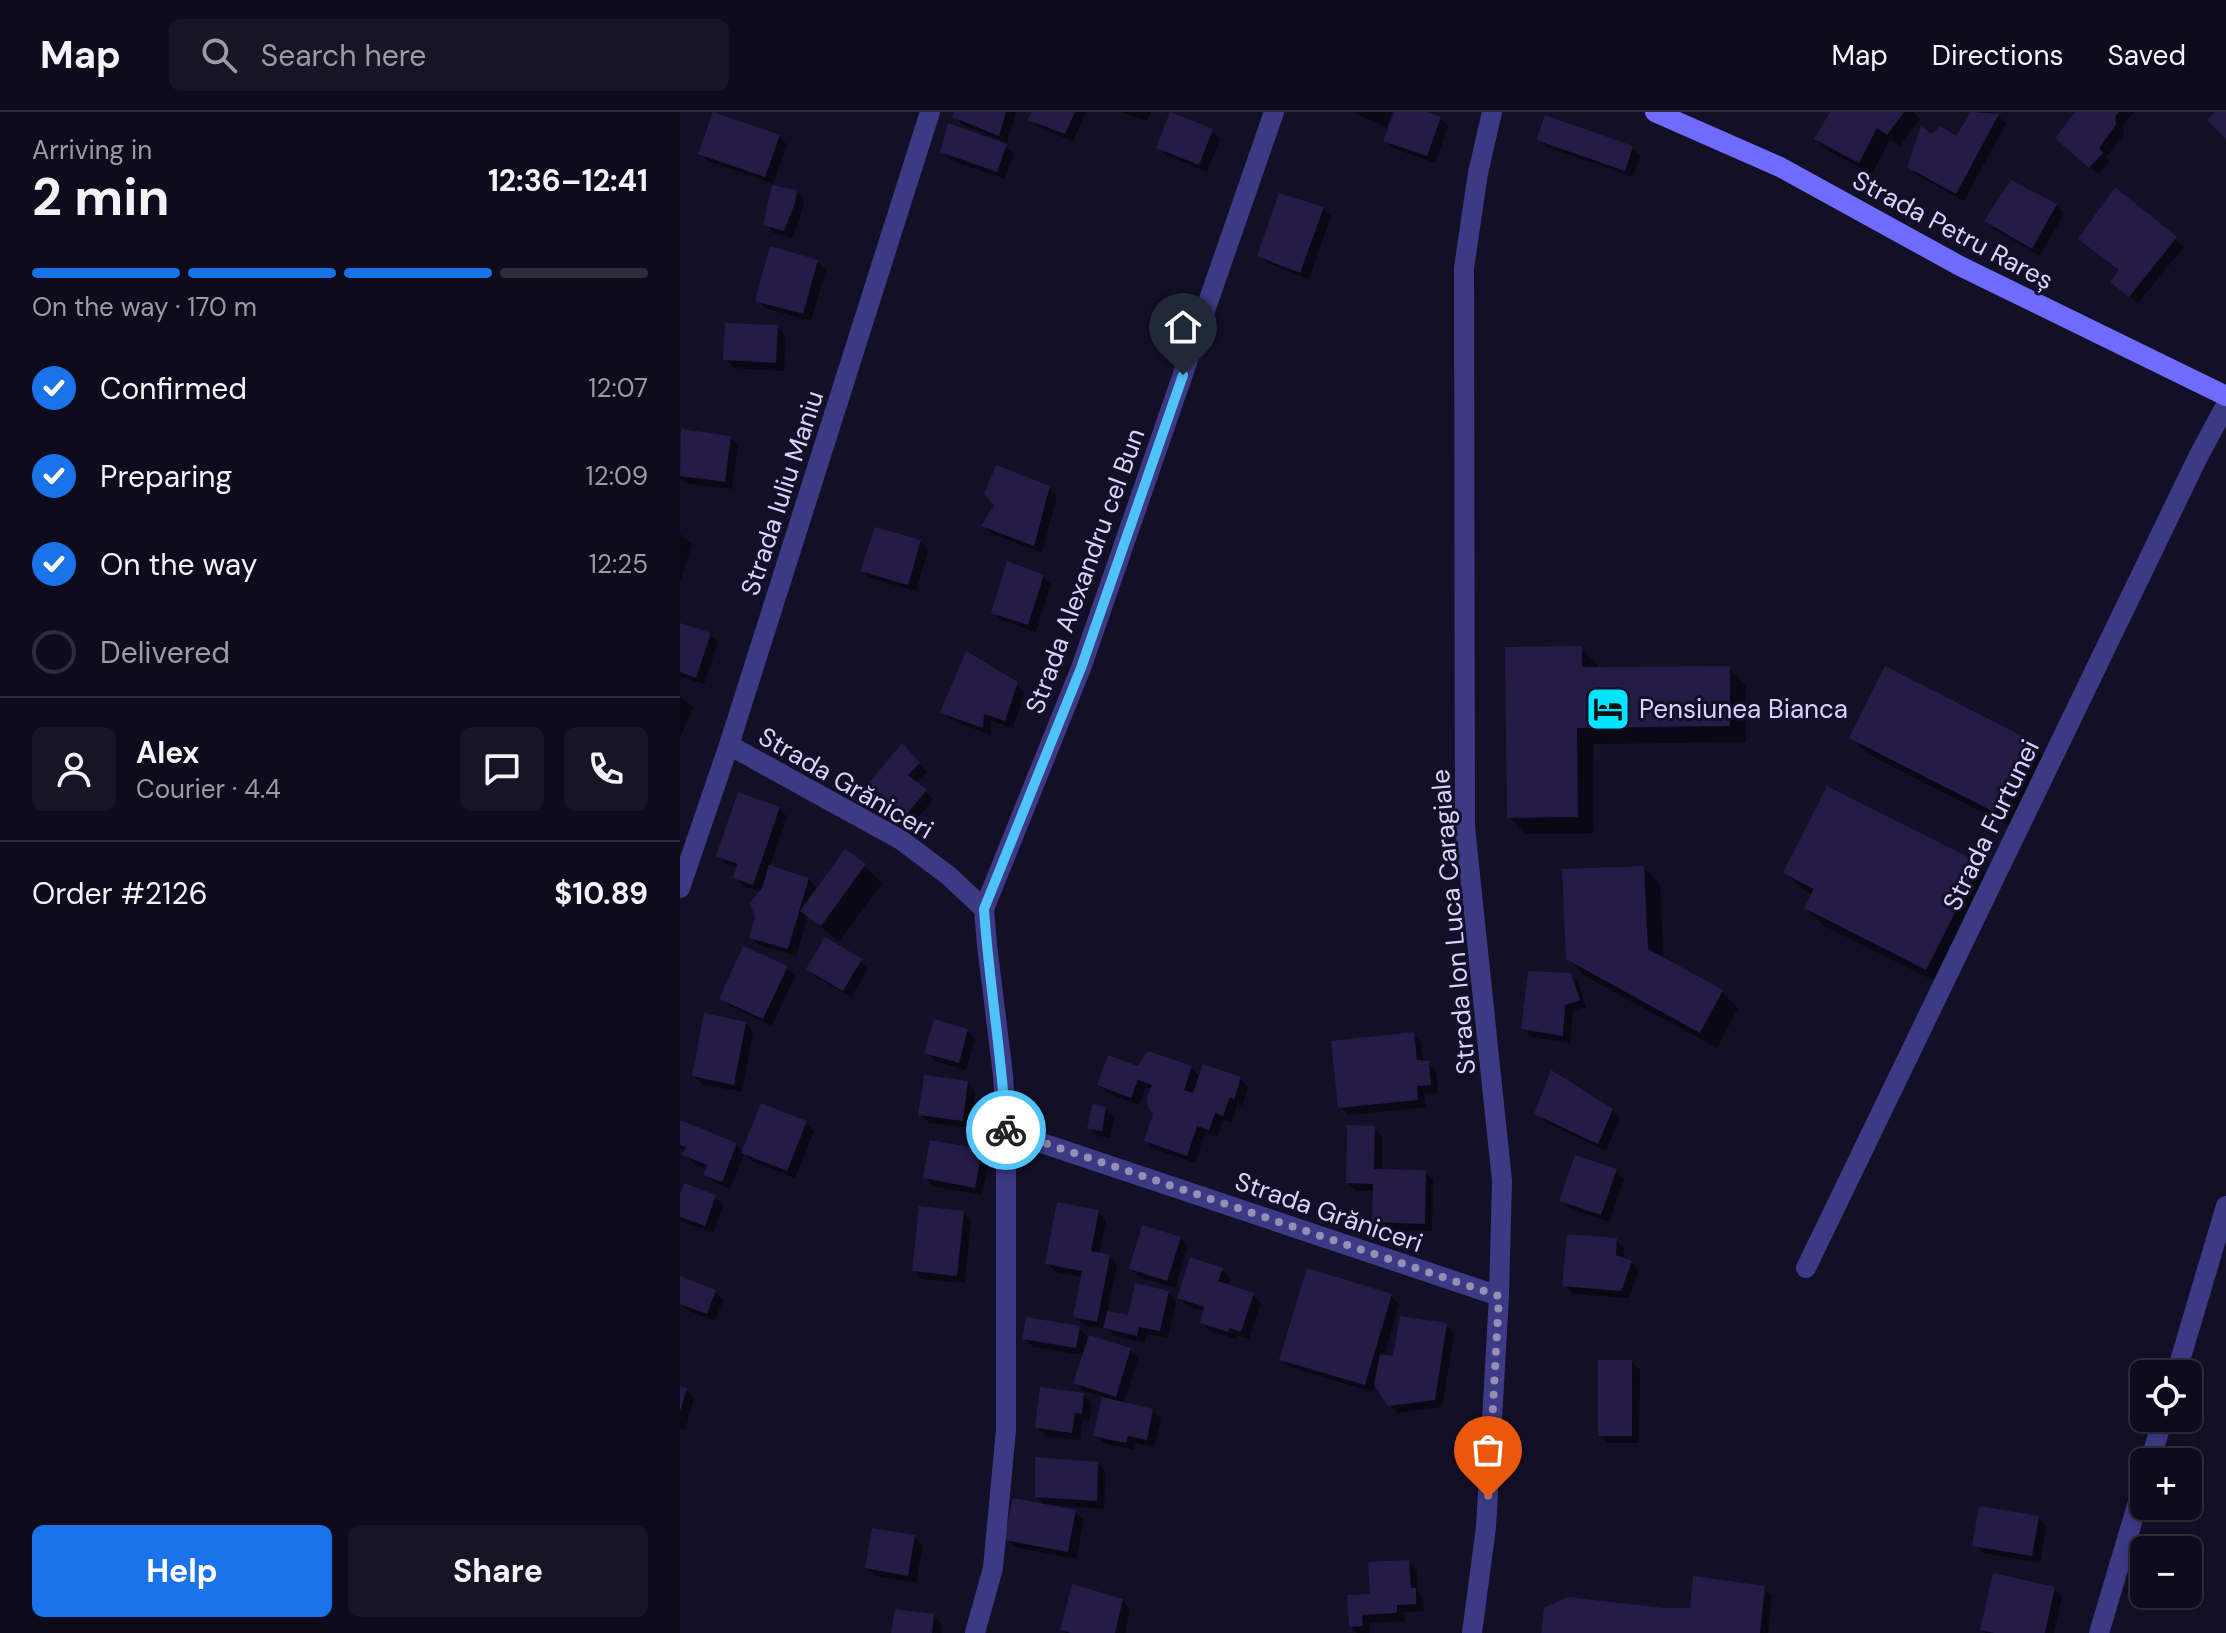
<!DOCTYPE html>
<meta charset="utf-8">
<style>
body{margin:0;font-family:"DM Sans",sans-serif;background:#171425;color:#f1f3f6;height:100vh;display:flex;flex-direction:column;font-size:30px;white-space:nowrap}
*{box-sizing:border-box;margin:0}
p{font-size:26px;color:#9b9ba3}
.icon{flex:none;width:44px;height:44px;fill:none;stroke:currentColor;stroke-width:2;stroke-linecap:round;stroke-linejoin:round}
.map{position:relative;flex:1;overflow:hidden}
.details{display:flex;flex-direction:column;background:#0e0b1c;width:680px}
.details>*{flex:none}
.controls{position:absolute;left:1450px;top:1248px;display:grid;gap:16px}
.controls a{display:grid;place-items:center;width:72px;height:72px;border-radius:12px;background:#0e0b1c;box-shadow:0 4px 12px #0003,0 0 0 2px #2e2b3b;font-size:40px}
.pin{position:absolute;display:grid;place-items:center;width:68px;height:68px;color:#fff;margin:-82px -34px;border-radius:50% 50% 50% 0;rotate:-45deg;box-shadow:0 0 8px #0007}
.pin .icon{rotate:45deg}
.courier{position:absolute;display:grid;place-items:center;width:80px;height:80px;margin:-40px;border:6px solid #4fc3f7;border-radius:50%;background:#fff;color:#222;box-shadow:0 2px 10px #0007}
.summary em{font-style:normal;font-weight:700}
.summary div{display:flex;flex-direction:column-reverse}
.summary{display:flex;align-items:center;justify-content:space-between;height:136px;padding:0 32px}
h1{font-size:52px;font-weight:700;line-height:60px}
.bar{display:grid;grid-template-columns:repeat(4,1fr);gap:12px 8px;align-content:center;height:96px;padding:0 32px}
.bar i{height:10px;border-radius:6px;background:#2e2b3b}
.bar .on{background:#1a73e8}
.bar p{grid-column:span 4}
.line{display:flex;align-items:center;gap:20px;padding:0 32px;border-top:2px solid #2e2b3b}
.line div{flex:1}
.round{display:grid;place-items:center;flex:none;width:84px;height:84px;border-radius:12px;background:#171425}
ol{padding:0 32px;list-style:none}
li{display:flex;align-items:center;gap:24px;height:88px}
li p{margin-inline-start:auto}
li .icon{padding:8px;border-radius:50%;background:#1a73e8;color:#fff;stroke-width:4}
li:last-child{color:#9b9ba3}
li i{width:44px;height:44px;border:4px solid #2e2b3b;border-radius:50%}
.cta{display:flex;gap:16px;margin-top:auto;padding:16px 32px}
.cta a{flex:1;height:92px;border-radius:12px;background:#1a73e8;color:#fff;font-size:32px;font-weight:700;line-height:92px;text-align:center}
.cta a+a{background:#171425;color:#f1f3f6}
header{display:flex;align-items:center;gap:48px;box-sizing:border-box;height:112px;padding:0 40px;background:#0e0b1c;border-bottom:2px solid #2e2b3b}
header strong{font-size:38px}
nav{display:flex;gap:44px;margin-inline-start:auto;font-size:28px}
.search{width:560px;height:72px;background:#171425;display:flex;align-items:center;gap:20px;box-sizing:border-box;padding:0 28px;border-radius:12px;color:#9b9ba3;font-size:30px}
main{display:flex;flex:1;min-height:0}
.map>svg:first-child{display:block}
.shadow{fill:#0007}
.building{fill:#241b47}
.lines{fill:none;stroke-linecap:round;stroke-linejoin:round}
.street{stroke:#3d3a85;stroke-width:20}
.secondary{stroke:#6f6bff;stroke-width:20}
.done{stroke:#948fb3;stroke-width:8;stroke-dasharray:0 14.4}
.route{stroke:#4fc3f7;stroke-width:10}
.labels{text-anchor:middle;stroke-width:6;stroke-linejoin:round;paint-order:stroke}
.street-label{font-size:26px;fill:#d9d4ff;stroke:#130f26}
.poi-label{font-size:26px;fill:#d9d4ff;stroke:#130f26;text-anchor:start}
</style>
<header>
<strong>Map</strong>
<div class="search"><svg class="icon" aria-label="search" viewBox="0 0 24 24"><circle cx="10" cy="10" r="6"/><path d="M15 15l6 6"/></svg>Search here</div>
<nav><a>Map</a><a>Directions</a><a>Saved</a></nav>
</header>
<main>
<section class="details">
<div class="summary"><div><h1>2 min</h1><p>Arriving in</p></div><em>12:36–12:41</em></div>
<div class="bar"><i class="on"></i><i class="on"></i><i class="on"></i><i></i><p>On the way · 170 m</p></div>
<ol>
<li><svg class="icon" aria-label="check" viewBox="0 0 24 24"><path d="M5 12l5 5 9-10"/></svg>Confirmed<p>12:07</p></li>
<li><svg class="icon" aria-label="check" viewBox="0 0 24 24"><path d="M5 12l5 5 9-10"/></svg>Preparing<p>12:09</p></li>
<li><svg class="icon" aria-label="check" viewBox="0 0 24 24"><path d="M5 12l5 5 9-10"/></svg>On the way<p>12:25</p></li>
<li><i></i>Delivered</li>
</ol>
<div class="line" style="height:144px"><a class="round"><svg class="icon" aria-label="person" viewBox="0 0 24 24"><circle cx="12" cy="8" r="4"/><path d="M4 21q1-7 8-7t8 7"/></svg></a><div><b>Alex</b><p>Courier · 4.4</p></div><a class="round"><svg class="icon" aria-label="chat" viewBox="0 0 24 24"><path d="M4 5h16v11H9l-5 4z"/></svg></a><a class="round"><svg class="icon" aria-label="phone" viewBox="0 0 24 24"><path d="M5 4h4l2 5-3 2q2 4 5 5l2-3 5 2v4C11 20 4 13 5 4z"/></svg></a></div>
<div class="line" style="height:104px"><div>Order #2126</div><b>$10.89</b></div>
<div class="cta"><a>Help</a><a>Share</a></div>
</section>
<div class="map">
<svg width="1546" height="1521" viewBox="0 0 1546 1521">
<rect width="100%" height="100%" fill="#130f26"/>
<!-- shadow -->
<g class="shadow">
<path d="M276,0H336L327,31L283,13L274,5Z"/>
<path d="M355,0H406L393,29L359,16L351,8Z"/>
<path d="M441,0H471L467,9Z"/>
<path d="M672,0H712L707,15L710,16L716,0H740L760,6L768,14L755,51L713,36L705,28L710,17Z"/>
<path d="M1152,0H1233L1240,7L1220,34L1210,27L1192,62L1149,39L1136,27Z"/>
<path d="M1294,0H1313L1326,11L1284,89L1237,63L1229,54L1252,24L1277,27Z"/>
<path d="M1398,0H1454L1442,14L1444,22L1426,45L1430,50L1418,62L1386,34Z"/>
<path d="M531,19L540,27L527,60L486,43L478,35Z"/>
<path d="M99,24L107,33L93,72L28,49L20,41Z"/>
<path d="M858,27L952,35L960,44L953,65L866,35Z"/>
<path d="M325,34L334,42L325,67L270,48L262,40Z"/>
<path d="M1436,78L1504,135L1458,191L1441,178V159L1409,135Z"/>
<path d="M116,79L124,88L122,100L112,126L94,121L86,113Z"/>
<path d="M1376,93L1384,101L1360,144L1314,117L1306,109Z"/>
<path d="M642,96L651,104L629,167L588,151L580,143Z"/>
<path d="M137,150L146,158L131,209L85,196L77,188Z"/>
<path d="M97,215L106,224L104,259L54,256L46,248Z"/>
<path d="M2,320L50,326L58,334L52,377L5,371L0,366Z"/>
<path d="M369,376L377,384L362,441L312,422L304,414Z"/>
<path d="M0,422L12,432L0,469Z"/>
<path d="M240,429L248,438L236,479L190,466L182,458Z"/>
<path d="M363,464L371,472L356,520L321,508L313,500Z"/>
<path d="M0,513L29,522L38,530L24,572L0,565Z"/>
<path d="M901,536L918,553V557L1049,556L1066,573V630L913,632L914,721L846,722L829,705Z"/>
<path d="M337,572L345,580L333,616L311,609V623L271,608L263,600Z"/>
<path d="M0,585L13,595L0,626Z"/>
<path d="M1171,625L1349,629L1366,646L1331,715L1188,642Z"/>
<path d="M222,634L247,660L235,671L253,687L234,711L192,671Z"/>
<path d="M99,696L107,705L89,756L128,767L138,777L165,740L185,754L202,771L159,830L128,804L116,844L79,833L71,825L81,780L63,774L55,765L58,756L46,752L38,744Z"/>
<path d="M1298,753L1315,770L1263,873L1143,813L1126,796L1133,783L1123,778L1106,761Z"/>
<path d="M964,756L980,772L984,848L1042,880L1058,896L1037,936L905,864L888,847Z"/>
<path d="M180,849L188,857L171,885L136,865L128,857Z"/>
<path d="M106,856L115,864L92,914L50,894L42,886Z"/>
<path d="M891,863L899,872L906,896L893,900L890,931L851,925L843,917Z"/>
<path d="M65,911L73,920L62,980L22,972L14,964Z"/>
<path d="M287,918L295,927L286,958L255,949L247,941Z"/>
<path d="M733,922L741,930L743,951H748L756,960L758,981L744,982L746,995L668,1003L660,995Z"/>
<path d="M459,956H511L520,965L560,967L568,975L562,994L558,991L551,1011L543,1008L537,1025L525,1021L515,1051L474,1037L466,1028L475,1002L472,977L466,975L459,993L427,981L419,973Z"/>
<path d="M287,971L295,979L291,1016L249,1011L240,1002Z"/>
<path d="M425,997L434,1005L430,1026L418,1024L409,1016Z"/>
<path d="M932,998L940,1006L926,1039L865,1010L857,1001Z"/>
<path d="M0,1011L56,1033L64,1040L126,1011L134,1019L115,1066L72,1049L64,1041L50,1077L34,1070L25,1062L28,1057L13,1051L5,1043L6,1039L0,1036Z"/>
<path d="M694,1016L702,1024V1060H745L753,1068L752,1119L703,1118L694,1110L695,1079H676L668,1071Z"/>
<path d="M301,1039L309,1047L302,1083L253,1074L245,1066Z"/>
<path d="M935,1059L944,1067L929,1110L890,1097L882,1089Z"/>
<path d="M35,1085L43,1093L33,1121L3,1110L0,1107V1088Z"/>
<path d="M418,1100L426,1108L419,1143L429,1145L437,1153L427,1201L449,1206L488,1180L496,1189L488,1226L467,1222L465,1231L434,1224L425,1215L424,1217L404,1213L395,1204L403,1165L376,1160L367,1151Z"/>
<path d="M283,1101L291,1109L285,1171L242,1167L234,1159Z"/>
<path d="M500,1126L508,1134L495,1176L459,1165L451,1157Z"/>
<path d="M936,1128L944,1136L943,1148L951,1150L959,1158L949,1186L893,1182L885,1174Z"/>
<path d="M542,1158L550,1166L547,1174L573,1183L581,1191L569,1227L558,1223L556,1227L530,1219L522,1210L525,1200L507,1194L499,1186Z"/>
<path d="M628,1159L711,1184L719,1192L704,1245L715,1247L766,1213L774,1222L762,1295L718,1301L710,1293L696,1271L693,1280L609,1255L601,1247Z"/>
<path d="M0,1166L35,1180L43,1188L35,1209L7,1198L0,1191Z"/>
<path d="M399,1216L410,1227L450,1238L458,1246L443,1292L472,1299L481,1307L474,1335L456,1331L454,1338L424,1331L416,1323L424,1285L403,1279L395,1270L404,1243L353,1235L345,1227Z"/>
<path d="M952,1250L960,1258L959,1331H928L920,1323Z"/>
<path d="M0,1276L6,1278L14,1286L5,1318L0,1316Z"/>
<path d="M403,1283L412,1291L409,1309L403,1308L400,1328L365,1324L357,1315Z"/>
<path d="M417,1351L426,1360L424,1397L374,1393L373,1396L395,1400L404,1408L396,1447L335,1435L327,1427L367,1395L357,1384Z"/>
<path d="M1358,1406L1366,1414L1360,1451L1303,1441L1295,1433Z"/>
<path d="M234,1425L243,1433L236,1471L196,1464L187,1456Z"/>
<path d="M728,1450L737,1458L738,1480L743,1486L744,1499L724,1500L725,1509L690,1511V1521H677L670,1514L692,1484Z"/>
<path d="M1084,1476L1092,1484L1088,1521H863L984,1498H1012Z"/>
<path d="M1374,1476L1382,1485L1374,1521H1306L1302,1517Z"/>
<path d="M442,1489L450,1497L445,1521H386L382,1517Z"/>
<path d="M254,1504L262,1512L261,1521H213Z"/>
</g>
<!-- building -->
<g class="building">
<path d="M33,0L100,23L85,65L18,42Z"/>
<path d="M274,0H326L319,24L272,5Z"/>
<path d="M352,0H395L385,22L348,8Z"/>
<path d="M490,0L533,17L519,53L476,36Z"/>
<path d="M714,0H746L761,5L747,44L703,29Z"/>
<path d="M1150,0H1224L1207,23L1197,16L1179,51L1134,27Z"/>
<path d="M1291,0L1319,2L1276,82L1227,55L1241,14L1252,22L1260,14L1276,24Z"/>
<path d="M1395,0H1439L1435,5L1436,13L1419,36L1423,41L1409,56L1375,26Z"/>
<path d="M1535,0H1546V27L1527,8Z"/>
<path d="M865,3L953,34L945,59L856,28Z"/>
<path d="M268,11L327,32L317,60L260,40Z"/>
<path d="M1331,68L1377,92L1352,137L1304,109Z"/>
<path d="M92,73L117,78L115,91L104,119L83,113Z"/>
<path d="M1435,75L1497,125L1449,185L1430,170L1439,158L1398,127Z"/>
<path d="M599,81L644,95L620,161L577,144Z"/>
<path d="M90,134L138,148L123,202L75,189Z"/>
<path d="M45,211L98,213L96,251L43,248Z"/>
<path d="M1,317L51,324L45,370L0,364Z"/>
<path d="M316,353L370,374L354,434L301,414L314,393L304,382Z"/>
<path d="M195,415L241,428L228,473L180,459Z"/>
<path d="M327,449L364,463L348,513L311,501Z"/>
<path d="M0,511L31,521L16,566L0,560Z"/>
<path d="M902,534V555L1050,554V614L897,616L898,705L827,706L825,535Z"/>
<path d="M286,539L338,570L325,609L304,602L303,616L260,601Z"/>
<path d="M1205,554L1350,628L1314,700L1169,626Z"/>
<path d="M222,631L240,651L228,663L247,678L225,704L189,671Z"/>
<path d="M1147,674L1300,751L1246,858L1124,796L1134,777L1103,761Z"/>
<path d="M58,680L100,695L73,773L53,766L57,752L36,744Z"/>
<path d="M165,737L186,752L141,814L120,799Z"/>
<path d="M89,753L129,766L108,837L69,826L75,805L70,791L82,776Z"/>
<path d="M964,754L968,837L1043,878L1020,921L886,847L882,757Z"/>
<path d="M145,825L182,847L163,879L126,857Z"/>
<path d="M63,834L108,854L83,907L39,887Z"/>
<path d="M848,859L891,861L900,888L885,893L883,924L841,917Z"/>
<path d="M24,901L66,910L54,973L12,964Z"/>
<path d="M254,907L288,917L279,951L244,941Z"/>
<path d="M734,920L737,948L749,949L751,973L737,974L738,988L658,996L651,929Z"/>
<path d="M468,939L512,954L504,978L513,981L523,952L561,965L554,988L550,985L543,1004L535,1001L529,1018L517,1014L507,1044L464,1029L473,1002L468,995L467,985L472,973L458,968L451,986L417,973L428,943L458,954Z"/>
<path d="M871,958L933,997L918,1032L854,1002Z"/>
<path d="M244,963L288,969L283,1009L238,1003Z"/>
<path d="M81,991L127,1009L107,1059L61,1041Z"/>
<path d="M412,992L426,995L422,1019L407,1017Z"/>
<path d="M0,1008L57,1031L42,1070L23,1063L27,1053L2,1043L6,1035L0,1033Z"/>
<path d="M667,1013L695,1014L694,1057L746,1058L745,1112L692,1110L693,1072L666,1071Z"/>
<path d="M250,1028L302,1037L295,1076L243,1066Z"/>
<path d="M895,1043L937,1057L921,1103L879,1089Z"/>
<path d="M4,1071L36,1083L25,1114L0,1105V1082Z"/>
<path d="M377,1090L419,1098L411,1139L430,1143L417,1210L393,1205L402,1159L365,1152Z"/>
<path d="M239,1094L284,1099L277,1164L232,1159Z"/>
<path d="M462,1113L501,1125L487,1169L449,1157Z"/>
<path d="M887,1122L937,1126L936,1143L952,1149L941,1179L882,1174Z"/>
<path d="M510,1145L543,1156L538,1169L574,1181L561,1220L550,1216L548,1220L520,1211L524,1195L497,1186Z"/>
<path d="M627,1156L712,1182L685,1273L599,1248Z"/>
<path d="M0,1164L36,1178L27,1202L0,1192Z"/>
<path d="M455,1171L489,1179L480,1219L459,1215L457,1224L423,1216L427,1199L448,1203Z"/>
<path d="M720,1204L767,1211L755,1288L708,1294L694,1273L700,1242L713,1244Z"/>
<path d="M346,1205L400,1214L396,1236L342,1227Z"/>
<path d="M409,1223L451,1236L436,1285L393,1271Z"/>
<rect x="918" y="1248" width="34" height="76"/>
<path d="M0,1274L7,1276L1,1297H0Z"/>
<path d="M360,1275L404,1281L402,1302L395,1301L392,1321L355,1316Z"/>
<path d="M422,1285L473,1297L467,1328L448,1324L446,1331L413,1324Z"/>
<path d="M355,1345L418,1350L417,1389L355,1385Z"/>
<path d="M333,1386L396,1398L388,1440L324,1428Z"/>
<path d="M1299,1394L1359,1404L1352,1444L1292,1434Z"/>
<path d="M192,1416L235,1423L228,1464L185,1456Z"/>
<path d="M729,1448L731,1476H736V1492L717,1493V1501L682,1503L683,1514L669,1515L667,1483L690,1482L688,1450Z"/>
<path d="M1313,1461L1375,1475L1365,1521H1314L1300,1518Z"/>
<path d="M1013,1464L1085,1474L1080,1521H861L864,1496L888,1485L984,1496H1010Z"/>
<path d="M392,1472L443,1487L435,1521H391L380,1518Z"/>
<path d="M215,1497L254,1502L252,1521H211Z"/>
</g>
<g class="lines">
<!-- street -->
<g class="street">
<path d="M49,633L221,728L269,764L304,797L307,833L323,963L326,1019V1318L313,1456L295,1521"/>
<path d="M0,776L49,633L250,0"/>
<path d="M304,797L401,556L594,0"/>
<path d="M326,1019L819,1184"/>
<path d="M1126,1156L1518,345L1546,293"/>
<path d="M1496,1262L1546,1094"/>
<path d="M1470,1350L1483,1306"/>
<path d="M792,1521L806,1415L819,1184L822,1069L785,715L784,156L798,61L812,0"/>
<path d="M1419,1521L1464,1370"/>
</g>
<!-- secondary -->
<path class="secondary" d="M975,0L1100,55L1280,154L1546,284"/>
</g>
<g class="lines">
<!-- done -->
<path class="done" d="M326,1018L819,1184L808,1386"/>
<!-- route -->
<path class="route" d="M326,1018C322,944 309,871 304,797L401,556L503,263"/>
</g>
<!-- icons -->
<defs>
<g id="hotel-square" transform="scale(2.3)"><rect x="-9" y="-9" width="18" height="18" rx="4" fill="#00e5ff" stroke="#130f26"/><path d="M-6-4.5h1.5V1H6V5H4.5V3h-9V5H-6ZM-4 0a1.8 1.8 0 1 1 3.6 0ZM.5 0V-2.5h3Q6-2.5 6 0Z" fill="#111"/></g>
</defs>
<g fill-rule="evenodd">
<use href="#hotel-square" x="928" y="597"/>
</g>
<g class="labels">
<!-- street labels -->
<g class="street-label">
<text transform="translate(1273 118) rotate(28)" y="9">Strada Petru Rareș</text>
<text transform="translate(102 381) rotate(-72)" y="9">Strada Iuliu Maniu</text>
<text transform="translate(405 459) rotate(-70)" y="9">Strada Alexandru cel Bun</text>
<text transform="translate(166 671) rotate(30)" y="9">Strada Grăniceri</text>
<text transform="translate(1311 713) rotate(-64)" y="9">Strada Furtunei</text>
<text transform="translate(773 810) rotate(-95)" y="9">Strada Ion Luca Caragiale</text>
<text transform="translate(649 1100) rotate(19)" y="9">Strada Grăniceri</text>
</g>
<!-- poi labels -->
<g class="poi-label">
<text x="959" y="606">Pensiunea Bianca</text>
</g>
</g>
</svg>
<div class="controls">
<a><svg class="icon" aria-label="locate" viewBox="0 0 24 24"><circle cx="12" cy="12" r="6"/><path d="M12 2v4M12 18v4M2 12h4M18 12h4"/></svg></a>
<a>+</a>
<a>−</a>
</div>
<div class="pin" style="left:808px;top:1386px;background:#ea580c"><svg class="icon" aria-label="bag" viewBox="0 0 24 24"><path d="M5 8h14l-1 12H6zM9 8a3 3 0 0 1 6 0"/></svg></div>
<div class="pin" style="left:503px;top:263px;background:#1f2937"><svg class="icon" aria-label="home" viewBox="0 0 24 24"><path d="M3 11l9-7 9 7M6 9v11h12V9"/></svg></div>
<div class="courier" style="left:326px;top:1018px"><svg class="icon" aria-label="bike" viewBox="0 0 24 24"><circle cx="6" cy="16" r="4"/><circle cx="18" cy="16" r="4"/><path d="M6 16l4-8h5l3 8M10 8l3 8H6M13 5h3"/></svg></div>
</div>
</main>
